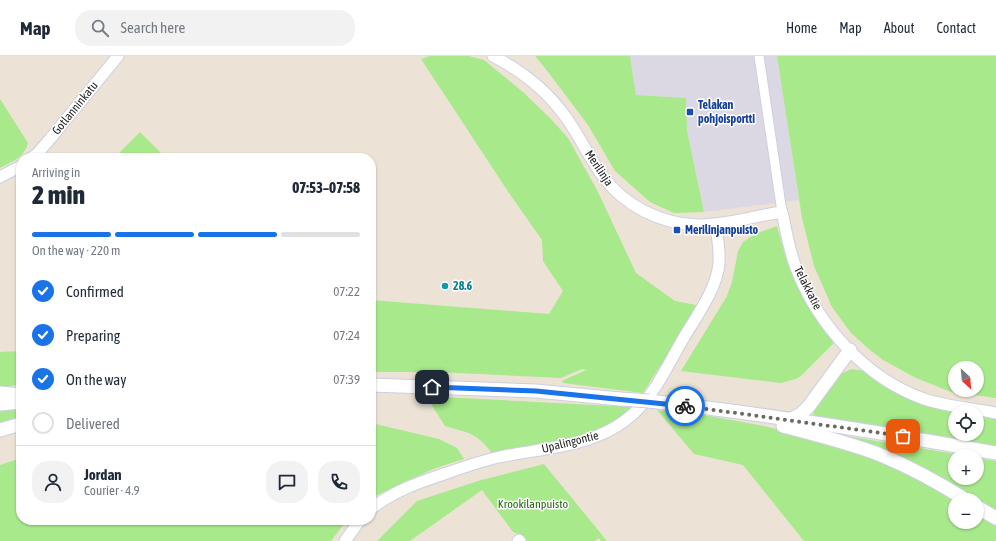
<!DOCTYPE html>
<meta charset="utf-8">
<style>
body{margin:0;font-family:"Asap Condensed",sans-serif;background:#f2f2f3;color:#1f2937;height:100vh;display:flex;flex-direction:column;font-size:15px;white-space:nowrap}
*{box-sizing:border-box;margin:0}
p{font-size:13px;color:#747a83}
.icon{flex:none;width:22px;height:22px;fill:none;stroke:currentColor;stroke-width:2;stroke-linecap:round;stroke-linejoin:round}
.map{position:relative;flex:1;overflow:hidden}
.side{position:absolute;left:16px;top:97px;width:360px;height:372px;display:flex;flex-direction:column;background:#fff;border-radius:16px;box-shadow:0 1px 3px #0004}
.side>*{flex:none}
.needle{width:26px;rotate:154deg}
.tools{position:absolute;left:948px;top:305px;display:grid;gap:8px}
.tools a{display:grid;place-items:center;width:36px;height:36px;border-radius:50%;background:#fff;box-shadow:0 1px 3px #0004;font-size:20px}
.pin{position:absolute;display:grid;place-items:center;width:34px;height:34px;color:#fff;margin:-17px;border-radius:8px;box-shadow:0 2px 6px #0006}
.courier{position:absolute;display:grid;place-items:center;width:40px;height:40px;margin:-20px;border:3px solid #1a73e8;border-radius:50%;background:#fff;color:#222;box-shadow:0 1px 5px #0007}
.overview em{font-style:normal;font-weight:800}
.overview div{display:flex;flex-direction:column-reverse}
.overview{display:flex;align-items:center;justify-content:space-between;height:68px;padding:0 16px}
h1{font-size:26px;font-weight:800;line-height:30px}
.bar{display:grid;grid-template-columns:repeat(4,1fr);gap:6px 4px;align-content:center;height:48px;padding:0 16px}
.bar i{height:5px;border-radius:3px;background:#e0e1e3}
.bar .active{background:#1a73e8}
.bar p{grid-column:span 4}
.line{display:flex;align-items:center;gap:10px;padding:0 16px;border-top:1px solid #e0e1e3}
.line div{flex:1}
.round{display:grid;place-items:center;flex:none;width:42px;height:42px;border-radius:16px;background:#f2f2f3}
ol{padding:0 16px;list-style:none}
li{display:flex;align-items:center;gap:12px;height:44px}
li p{margin-inline-start:auto}
li .icon{padding:4px;border-radius:50%;background:#1a73e8;color:#fff;stroke-width:4}
li:last-child{color:#747a83}
li i{width:22px;height:22px;border:2px solid #e0e1e3;border-radius:50%}
header{display:flex;align-items:center;gap:24px;box-sizing:border-box;height:56px;padding:0 20px;background:#fff;border-bottom:1px solid #e0e1e3}
header strong{font-size:19px}
nav{display:flex;gap:22px;margin-inline-start:auto;font-size:14px}
.search{width:280px;height:36px;background:#f2f2f3;display:flex;align-items:center;gap:10px;box-sizing:border-box;padding:0 14px;border-radius:16px;color:#747a83;font-size:15px}
.map>svg:first-child{display:block}
.industrial{fill:#dcd8e3}
.green{fill:#a8e98c;fill-rule:evenodd}
.lines{fill:none;stroke-linecap:round;stroke-linejoin:round}
.minor-casing{stroke:#cccfe2;stroke-width:11}
.tertiary-casing{stroke:#cccfe2;stroke-width:13}
.secondary-casing{stroke:#cccfe2;stroke-width:15}
.minor{stroke:#fff;stroke-width:9}
.tertiary{stroke:#fff;stroke-width:11}
.secondary{stroke:#fff;stroke-width:13}
.secondary-bridge-casing{stroke:#cccfe2;stroke-width:15;stroke-linecap:butt}
.secondary-bridge{stroke:#fff;stroke-width:13}
.done{stroke:#6c6964;stroke-width:4;stroke-dasharray:0 7.2}
.route{stroke:#1a73e8;stroke-width:5}
.transit-dot{fill:#1a4fb4;stroke:#fff;stroke-width:1.5}
.culture-dot{fill:#0f9aa8;stroke:#fff;stroke-width:1.5}
.labels{text-anchor:middle;stroke-width:3;stroke-linejoin:round;paint-order:stroke}
.transit-label{font-size:12px;font-weight:bold;fill:#164399;stroke:#fff;text-anchor:start}
.street-label{font-size:12px;fill:#272727;stroke:#fff}
.culture-label{font-size:12px;font-weight:bold;fill:#0d838f;stroke:#fff;text-anchor:start}
.park-label{font-size:12px;fill:#206912;stroke:#fff}
</style>
<header>
<strong>Map</strong>
<div class="search"><svg class="icon" aria-label="search" viewBox="0 0 24 24"><circle cx="10" cy="10" r="6"/><path d="M15 15l6 6"/></svg>Search here</div>
<nav><a>Home</a><a>Map</a><a>About</a><a>Contact</a></nav>
</header>
<div class="map">
<svg width="996" height="485" viewBox="0 0 996 485">
<rect width="100%" height="100%" fill="#ece3d6"/>
<!-- industrial -->
<path class="industrial" d="M630,0H777L799,144L704,156L687,75L686,42L636,39Z"/>
<!-- green -->
<g class="green">
<path d="M430,0H469L484,4L523,36L550,62L568,82L597,134L636,217L675,245L696,249L666,305L660,310L643,337L563,327L562,325L586,314L582,313L561,322L438,316H371V244L549,258L563,235L543,205L542,184L507,134L421,3Z"/>
<path d="M535,0H630L636,39L686,42L687,75L704,156L674,157L650,146L615,115L588,69L545,12Z"/>
<path d="M777,0H996V342L951,336L916,322L883,304L870,294L851,277L832,251L814,210L802,162ZM955,312H977V334H955Z"/>
<path d="M0,43L28,87C24,102 13,105 0,112Z"/>
<path d="M140,76L166,102H114Z"/>
<path d="M777,170C783,192 789,215 800,235C809,254 822,270 834,287L802,319L796,323L781,327L681,315L727,240L732,226L738,195L743,186L755,178Z"/>
<path d="M21,295V329L0,331V296Z"/>
<path d="M851,313L865,315L888,332L907,342L936,352L955,356V378H977V360L996,363V390L817,361L814,359L813,355L839,319Z"/>
<path d="M426,340L631,351L615,365L587,379L492,397C476,376 468,377 445,370Z"/>
<path d="M21,352V365L0,370V355Z"/>
<path d="M657,354L704,359L764,370L829,386L873,400L930,426L955,444V466H977V455L996,467V485H804L743,409L694,398Z"/>
<path d="M371,367L439,383L457,392L464,403L433,413L371,442Z"/>
<path d="M834,378L968,400H955V422H977V402L996,405V457L977,445V444H975L933,419Z"/>
<path d="M21,402V464H347L331,485H0V409Z"/>
<path d="M544,408L607,485H601L599,482L595,485H525L520,479L513,476L482,434L410,485H377L417,445L481,424Z"/>
</g>
<g class="lines">
<!-- minor casing -->
<g class="minor-casing">
<g id="minor">
<path d="M759,0L782,156"/>
<path d="M517,485L519,483L521,485"/>
</g>
</g>
<!-- tertiary casing -->
<g class="tertiary-casing">
<g id="tertiary">
<path d="M493,0C520,14 547,35 565,60C579,79 588,100 602,119C624,150 661,168 698,169C726,169 754,160 782,156C786,174 789,194 796,212C818,269 865,322 924,343C947,351 972,352 996,357"/>
<path d="M31,102L37,98L50,83L118,0"/>
<path d="M0,121L21,110"/>
<path d="M371,453C393,435 420,426 447,417C464,411 481,405 499,401C548,391 603,391 639,352C658,332 669,307 683,283C696,261 717,233 719,207C720,194 717,181 716,168"/>
<path d="M345,485L360,464"/>
</g>
</g>
<!-- secondary casing -->
<g class="secondary-casing">
<g id="secondary">
<path d="M371,329L536,335L620,343"/>
<path d="M0,337L21,339"/>
<path d="M649,345C765,358 881,376 996,397"/>
<path d="M0,348L21,346"/>
<path d="M790,364L801,358L809,350L850,294"/>
<path d="M783,370C816,379 851,387 883,400C912,412 939,427 966,444"/>
<path d="M0,374L21,368"/>
<path d="M977,451L996,462"/>
</g>
</g>
<!-- minor -->
<use href="#minor" class="minor"/>
<!-- tertiary -->
<use href="#tertiary" class="tertiary"/>
<!-- secondary -->
<use href="#secondary" class="secondary"/>
<!-- secondary-bridge casing -->
<g class="secondary-bridge-casing">
<path id="secondary-bridge" d="M620,343L649,345"/>
</g>
<!-- secondary-bridge -->
<use href="#secondary-bridge" class="secondary-bridge"/>
</g>
<g class="lines">
<!-- done -->
<path class="done" d="M685,350L903,380"/>
<!-- route -->
<path class="route" d="M432,331L536,335L685,350"/>
</g>
<!-- markers -->
<g class="transit-dot">
<rect x="686" y="52" width="8" height="8" rx="2"/>
<rect x="673" y="170" width="8" height="8" rx="2"/>
</g>
<circle class="culture-dot" cx="445" cy="230" r="4"/>
<g class="labels">
<!-- transit labels -->
<g class="transit-label">
<text x="698" y="53">Telakan<tspan x="698" dy="14">pohjoisportti</tspan></text>
<text x="685" y="178">Merilinjanpuisto</text>
</g>
<!-- street labels -->
<g class="street-label">
<text transform="translate(75 52) rotate(-51)" y="4">Gotlanninkatu</text>
<text transform="translate(599 112) rotate(56)" y="4">Merilinja</text>
<text transform="translate(808 232) rotate(63)" y="4">Telakkatie</text>
<text transform="translate(570 386) rotate(-14)" y="4">Upalingontie</text>
</g>
<!-- culture labels -->
<g class="culture-label">
<text x="453" y="234">28.6</text>
</g>
<!-- park labels -->
<g class="park-label">
<text x="533" y="452">Krookilanpuisto</text>
</g>
</g>
</svg>
<div class="tools">
<a><svg class="needle" viewBox="-14 -14 28 28"><path d="M0-13l5 13h-10z" fill="#e53935"/><path d="M0 13l5-13h-10z" fill="#747a83"/></svg></a>
<a><svg class="icon" aria-label="locate" viewBox="0 0 24 24"><circle cx="12" cy="12" r="6"/><path d="M12 2v4M12 18v4M2 12h4M18 12h4"/></svg></a>
<a>+</a>
<a>−</a>
</div>
<div class="pin" style="left:903px;top:380px;background:#ea580c"><svg class="icon" aria-label="bag" viewBox="0 0 24 24"><path d="M5 8h14l-1 12H6zM9 8a3 3 0 0 1 6 0"/></svg></div>
<div class="pin" style="left:432px;top:331px;background:#1f2937"><svg class="icon" aria-label="home" viewBox="0 0 24 24"><path d="M3 11l9-7 9 7M6 9v11h12V9"/></svg></div>
<div class="courier" style="left:685px;top:350px"><svg class="icon" aria-label="bike" viewBox="0 0 24 24"><circle cx="6" cy="16" r="4"/><circle cx="18" cy="16" r="4"/><path d="M6 16l4-8h5l3 8M10 8l3 8H6M13 5h3"/></svg></div>
<section class="side">
<div class="overview"><div><h1>2 min</h1><p>Arriving in</p></div><em>07:53–07:58</em></div>
<div class="bar"><i class="active"></i><i class="active"></i><i class="active"></i><i></i><p>On the way · 220 m</p></div>
<ol>
<li><svg class="icon" aria-label="check" viewBox="0 0 24 24"><path d="M5 12l5 5 9-10"/></svg>Confirmed<p>07:22</p></li>
<li><svg class="icon" aria-label="check" viewBox="0 0 24 24"><path d="M5 12l5 5 9-10"/></svg>Preparing<p>07:24</p></li>
<li><svg class="icon" aria-label="check" viewBox="0 0 24 24"><path d="M5 12l5 5 9-10"/></svg>On the way<p>07:39</p></li>
<li><i></i>Delivered</li>
</ol>
<div class="line" style="height:72px"><a class="round"><svg class="icon" aria-label="person" viewBox="0 0 24 24"><circle cx="12" cy="8" r="4"/><path d="M4 21q1-7 8-7t8 7"/></svg></a><div><b>Jordan</b><p>Courier · 4.9</p></div><a class="round"><svg class="icon" aria-label="chat" viewBox="0 0 24 24"><path d="M4 5h16v11H9l-5 4z"/></svg></a><a class="round"><svg class="icon" aria-label="phone" viewBox="0 0 24 24"><path d="M5 4h4l2 5-3 2q2 4 5 5l2-3 5 2v4C11 20 4 13 5 4z"/></svg></a></div>
</section>
</div>
